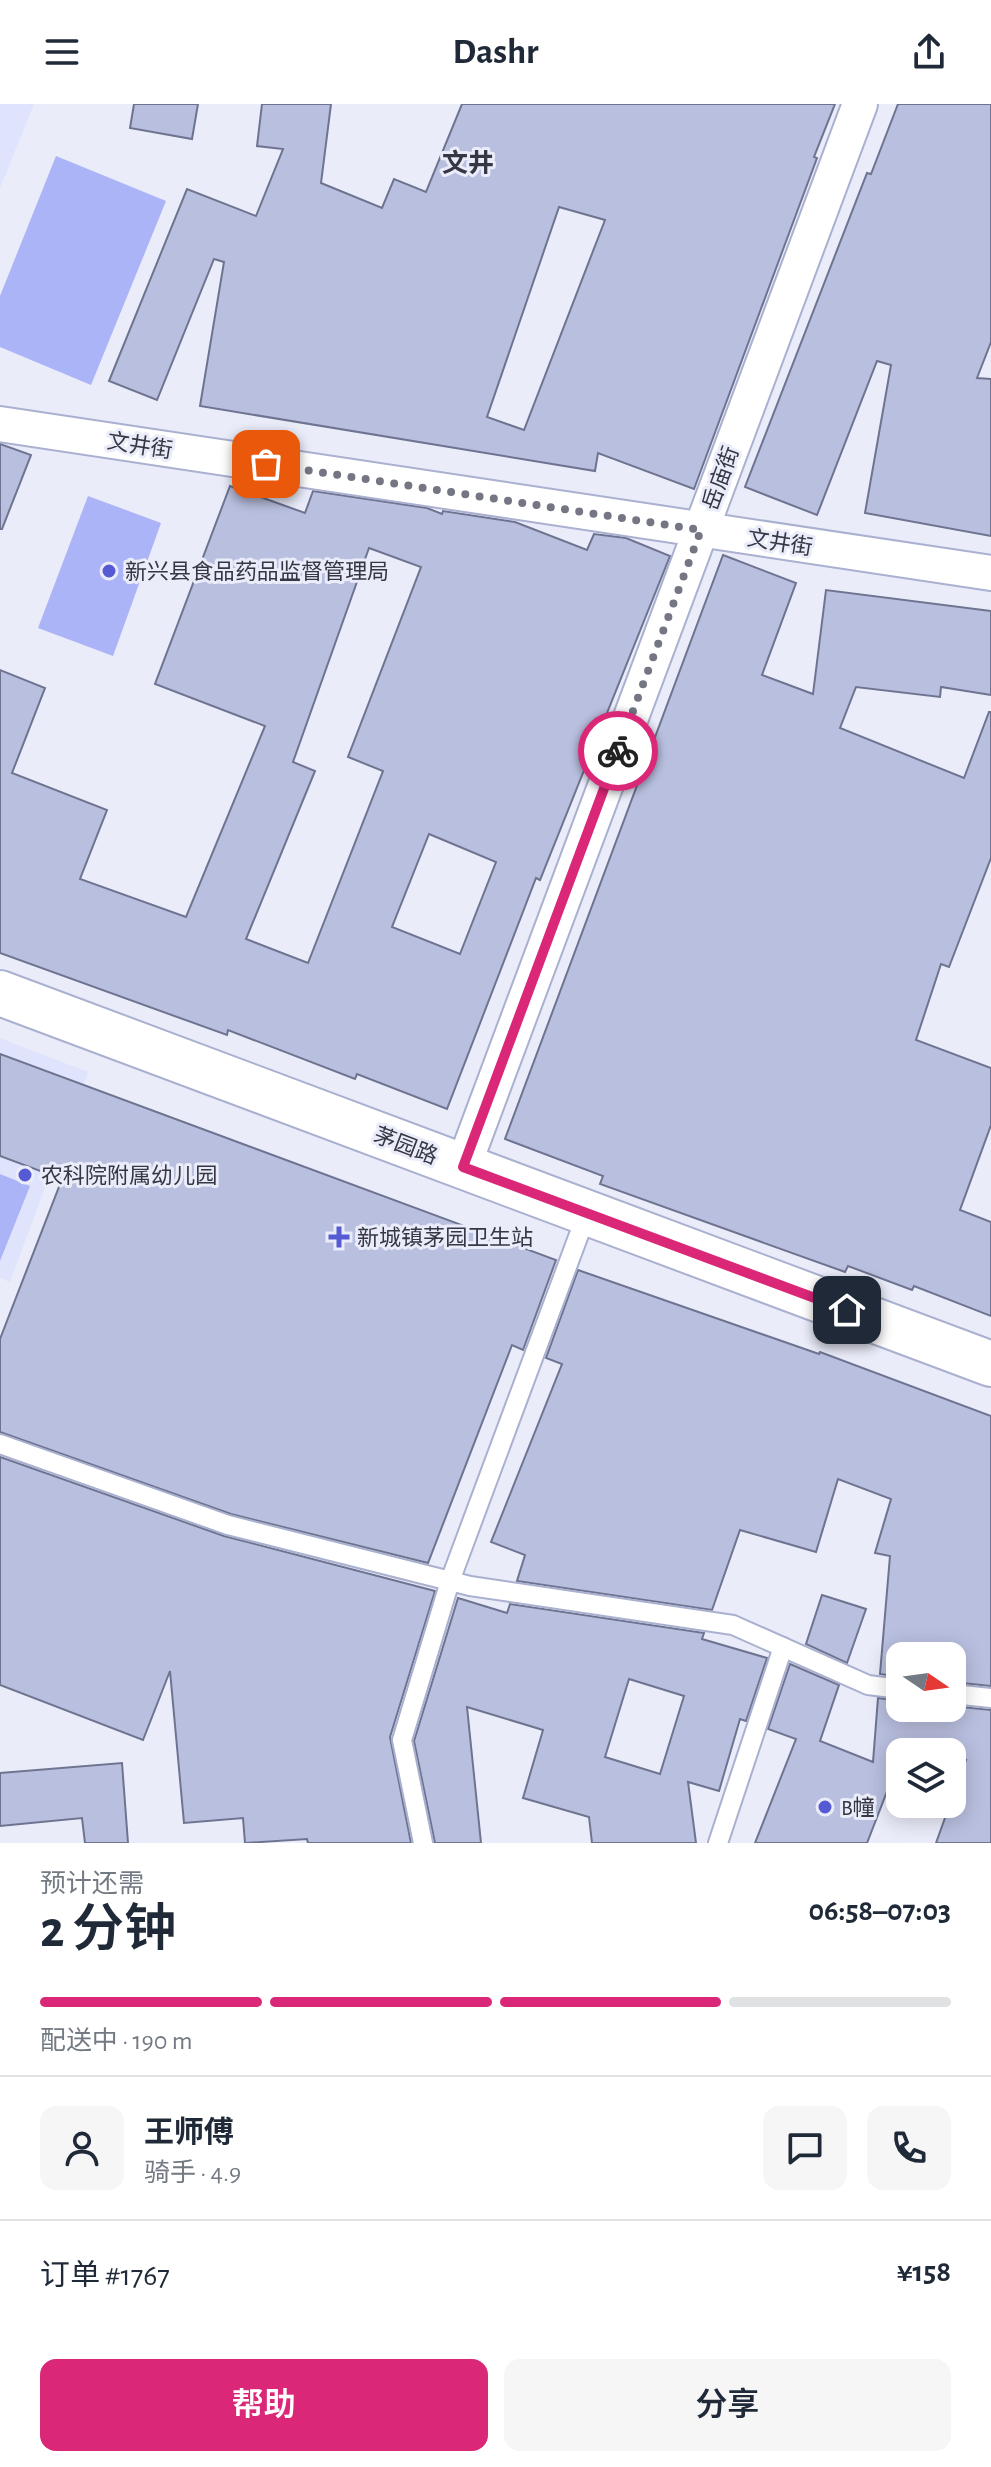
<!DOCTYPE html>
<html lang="zh">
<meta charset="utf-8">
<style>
body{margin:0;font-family:"Alegreya Sans","Noto Sans SC",sans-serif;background:#f6f6f7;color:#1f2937;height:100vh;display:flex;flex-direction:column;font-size:30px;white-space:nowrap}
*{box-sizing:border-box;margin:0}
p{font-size:26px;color:#747a83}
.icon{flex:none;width:44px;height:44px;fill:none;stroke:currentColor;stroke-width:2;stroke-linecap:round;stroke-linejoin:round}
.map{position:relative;height:1739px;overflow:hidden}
.drawer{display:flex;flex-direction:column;background:#fff;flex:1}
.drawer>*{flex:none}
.needle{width:52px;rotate:103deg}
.controls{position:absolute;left:886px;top:1538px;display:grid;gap:16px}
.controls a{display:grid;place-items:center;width:80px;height:80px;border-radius:16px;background:#fff;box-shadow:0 4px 20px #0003;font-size:40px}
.pin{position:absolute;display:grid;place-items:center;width:68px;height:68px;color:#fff;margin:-34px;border-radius:16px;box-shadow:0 4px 12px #0006}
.courier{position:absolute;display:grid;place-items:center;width:80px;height:80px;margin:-40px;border:6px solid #db2777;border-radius:50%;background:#fff;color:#222;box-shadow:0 2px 10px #0007}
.summary em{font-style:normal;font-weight:600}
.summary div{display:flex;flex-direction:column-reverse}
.summary{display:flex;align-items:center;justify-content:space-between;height:136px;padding:0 40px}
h1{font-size:52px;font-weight:600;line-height:60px}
.bar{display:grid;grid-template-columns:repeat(4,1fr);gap:12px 8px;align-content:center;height:96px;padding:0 40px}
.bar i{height:10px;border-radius:6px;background:#e0e1e3}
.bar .selected{background:#db2777}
.bar p{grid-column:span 4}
.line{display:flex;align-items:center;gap:20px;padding:0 40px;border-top:2px solid #e0e1e3}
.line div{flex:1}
.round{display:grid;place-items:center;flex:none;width:84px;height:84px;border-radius:16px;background:#f6f6f7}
.cta{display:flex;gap:16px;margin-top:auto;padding:16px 40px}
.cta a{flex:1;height:92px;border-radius:16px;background:#db2777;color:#fff;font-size:32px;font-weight:600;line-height:92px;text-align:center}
.cta a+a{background:#f6f6f7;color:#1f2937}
header{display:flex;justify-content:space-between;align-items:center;height:104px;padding:0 40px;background:#fff;font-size:36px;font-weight:600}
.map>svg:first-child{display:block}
.built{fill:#dfe4fc}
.green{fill:#aab4f7}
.building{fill:#b9bfdf;stroke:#6e7490;stroke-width:2;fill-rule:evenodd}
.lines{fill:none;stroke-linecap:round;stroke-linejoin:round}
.service-casing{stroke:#aab0cf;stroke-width:22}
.minor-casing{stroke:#aab0cf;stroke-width:38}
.tertiary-casing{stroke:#aab0cf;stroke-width:48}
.service{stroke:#fff;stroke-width:18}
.minor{stroke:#fff;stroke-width:34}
.tertiary{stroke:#fff;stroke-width:44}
.done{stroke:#747684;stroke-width:8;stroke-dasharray:0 14.4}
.route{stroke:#db2777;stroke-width:10}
.poi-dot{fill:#575bd3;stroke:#eaecfa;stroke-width:3}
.labels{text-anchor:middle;stroke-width:6;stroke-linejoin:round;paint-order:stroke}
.street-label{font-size:22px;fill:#353744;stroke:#eaecfa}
.poi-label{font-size:22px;fill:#353744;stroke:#eaecfa;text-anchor:start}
.quarter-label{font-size:26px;font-weight:bold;fill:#353744;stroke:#eaecfa}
</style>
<header><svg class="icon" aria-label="menu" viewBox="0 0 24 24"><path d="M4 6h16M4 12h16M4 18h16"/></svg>Dashr<svg class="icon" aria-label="share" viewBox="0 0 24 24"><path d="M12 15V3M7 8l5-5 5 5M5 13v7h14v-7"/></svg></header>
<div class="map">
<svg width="991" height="1739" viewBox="0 0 991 1739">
<rect width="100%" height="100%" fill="#eaecfa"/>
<!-- built -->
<g class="built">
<path d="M0,0H34L0,84Z"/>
<path d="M0,934L88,968L10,1178L0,1174Z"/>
</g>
<!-- green -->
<g class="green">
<path d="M56,52L166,97L91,281L0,243V192Z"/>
<path d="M88,392L161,419L113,552L38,524Z"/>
<path d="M0,1070L30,1082L0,1157Z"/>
</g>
<!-- building -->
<g class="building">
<path d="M134,0H198L192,35L130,24Z"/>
<path d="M262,0H331L321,79L382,104L394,75L426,88L462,0H835L814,53L817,54L694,385L598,349L595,367L200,302L224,158L214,155L157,296L109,277L187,85L256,112L283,45L257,42ZM559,103L605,116L524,326L487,313Z"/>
<path d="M898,0H991V238L977,274L991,275V432L865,409L891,261L877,257L817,411L745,383L867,69L871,70Z"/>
<path d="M0,340L31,351L2,425H0Z"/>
<path d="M230,382L305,409L313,387L427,404L442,410L443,407L515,418L587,446L594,430L626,434L670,452L540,776L536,774L447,1005L357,970L355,975L228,926L227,931L0,849V566L45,584L12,669L107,706L80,775L186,813L265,622L155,580ZM369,444L421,463L348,653L383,667L308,859L246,835L315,667L293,658ZM429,730L496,758L460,850L392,823Z"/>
<path d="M723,451L796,479L762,571L813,590L826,486L991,507V591L941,583L940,593L856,583L840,624L964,674L989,608H991V754L949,863L941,860L916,936L991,964V1021L960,1106L991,1118V1212L914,1182L912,1186L848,1162L845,1168L600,1080L603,1072L505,1035Z"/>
<path d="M0,950L556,1156L523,1246L512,1241L428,1459L231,1410L0,1328V1235L62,1075L0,1052Z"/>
<path d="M578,1166L819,1250L820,1248L991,1312V1582L952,1578V1552H900V1573L880,1570L890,1452L875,1449L891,1395L838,1375L816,1448L740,1426L712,1506L517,1477L525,1451L491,1438L562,1260L546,1254Z"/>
<path d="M0,1353L224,1432L435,1487L390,1633L411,1739H308L307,1735L245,1739L243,1714L184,1719L170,1567L143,1636L0,1581Z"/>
<path d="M822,1491L866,1505L847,1559L806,1540Z"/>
<path d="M458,1494L507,1509L510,1500L704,1529L702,1535L767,1554L746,1617L740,1615L719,1687L688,1678L696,1739H592L589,1713L523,1694L543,1626L467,1603L481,1739H435L414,1637ZM629,1575L684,1592L660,1670L605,1653Z"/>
<path d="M790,1560L839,1581L820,1637L873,1658L878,1594L900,1597V1604H952V1602L991,1606V1739H936L950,1700H952L966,1656L952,1655V1648H900V1654L867,1739H755L796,1635L768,1625Z"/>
<path d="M122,1659L128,1739H85L82,1714L0,1722V1669Z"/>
</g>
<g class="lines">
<!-- service casing -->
<g class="service-casing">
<g id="service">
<path d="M0,1340L228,1421L470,1482L733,1521L868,1581L900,1585"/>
<path d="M952,1590L991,1594"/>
<path d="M423,1739L402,1636L450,1477L587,1109"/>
<path d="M718,1739L783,1543"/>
</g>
</g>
<!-- minor casing -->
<g class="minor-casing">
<g id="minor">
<path d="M0,320L991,469"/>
<path d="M463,1063L860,0"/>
</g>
</g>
<!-- tertiary casing -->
<g class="tertiary-casing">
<path id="tertiary" d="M0,889L991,1260"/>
</g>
<!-- service -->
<use href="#service" class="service"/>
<!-- minor -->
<use href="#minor" class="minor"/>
<!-- tertiary -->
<use href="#tertiary" class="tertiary"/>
</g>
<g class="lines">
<!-- done -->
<path class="done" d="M266,360L701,426L618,647"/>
<!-- route -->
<path class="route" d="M618,647L463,1063L847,1206"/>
</g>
<!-- markers -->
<g class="poi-dot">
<circle cx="109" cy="467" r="8"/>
<circle cx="25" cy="1071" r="8"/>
<path d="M335 1121h8v8h8v8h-8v8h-8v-8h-8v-8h8z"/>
<circle cx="825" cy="1703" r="8"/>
</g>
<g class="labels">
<!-- street labels -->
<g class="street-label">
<text transform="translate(140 341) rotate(9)" y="8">文井街</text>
<text transform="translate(720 374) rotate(-70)" y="8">岳庙街</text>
<text transform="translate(780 438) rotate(9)" y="8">文井街</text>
<text transform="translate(406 1041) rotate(21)" y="8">茅园路</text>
</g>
<!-- poi labels -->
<g class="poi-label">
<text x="125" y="475">新兴县食品药品监督管理局</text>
<text x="41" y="1079">农科院附属幼儿园</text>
<text x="357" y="1141">新城镇茅园卫生站</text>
<text x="841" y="1711">B幢</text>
</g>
<!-- quarter labels -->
<g class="quarter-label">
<text x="468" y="68">文井</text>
</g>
</g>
</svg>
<div class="controls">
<a><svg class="needle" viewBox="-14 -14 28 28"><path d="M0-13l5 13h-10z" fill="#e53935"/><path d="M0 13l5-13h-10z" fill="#747a83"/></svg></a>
<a><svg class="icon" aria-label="layers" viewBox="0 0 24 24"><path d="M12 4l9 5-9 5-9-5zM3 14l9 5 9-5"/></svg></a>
</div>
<div class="pin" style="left:266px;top:360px;background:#ea580c"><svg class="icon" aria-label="bag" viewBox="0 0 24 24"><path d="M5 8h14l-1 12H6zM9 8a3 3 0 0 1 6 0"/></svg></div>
<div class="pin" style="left:847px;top:1206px;background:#1f2937"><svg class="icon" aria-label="home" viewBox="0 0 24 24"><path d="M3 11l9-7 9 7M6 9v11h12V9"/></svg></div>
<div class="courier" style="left:618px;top:647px"><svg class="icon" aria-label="bike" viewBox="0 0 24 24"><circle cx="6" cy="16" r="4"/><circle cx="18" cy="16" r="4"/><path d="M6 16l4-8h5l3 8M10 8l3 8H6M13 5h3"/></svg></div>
</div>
<section class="drawer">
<div class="summary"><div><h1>2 分钟</h1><p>预计还需</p></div><em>06:58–07:03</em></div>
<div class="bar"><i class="selected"></i><i class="selected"></i><i class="selected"></i><i></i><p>配送中 · 190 m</p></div>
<div class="line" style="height:144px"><a class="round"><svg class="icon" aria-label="person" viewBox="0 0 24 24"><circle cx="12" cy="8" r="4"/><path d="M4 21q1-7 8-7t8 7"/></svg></a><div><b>王师傅</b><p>骑手 · 4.9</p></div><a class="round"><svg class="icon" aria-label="chat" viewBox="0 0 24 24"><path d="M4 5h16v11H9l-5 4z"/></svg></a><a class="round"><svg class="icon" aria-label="phone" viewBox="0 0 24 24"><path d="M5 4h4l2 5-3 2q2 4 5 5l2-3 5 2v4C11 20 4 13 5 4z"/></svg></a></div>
<div class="line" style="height:104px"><div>订单 #1767</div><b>¥158</b></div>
<div class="cta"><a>帮助</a><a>分享</a></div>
</section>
